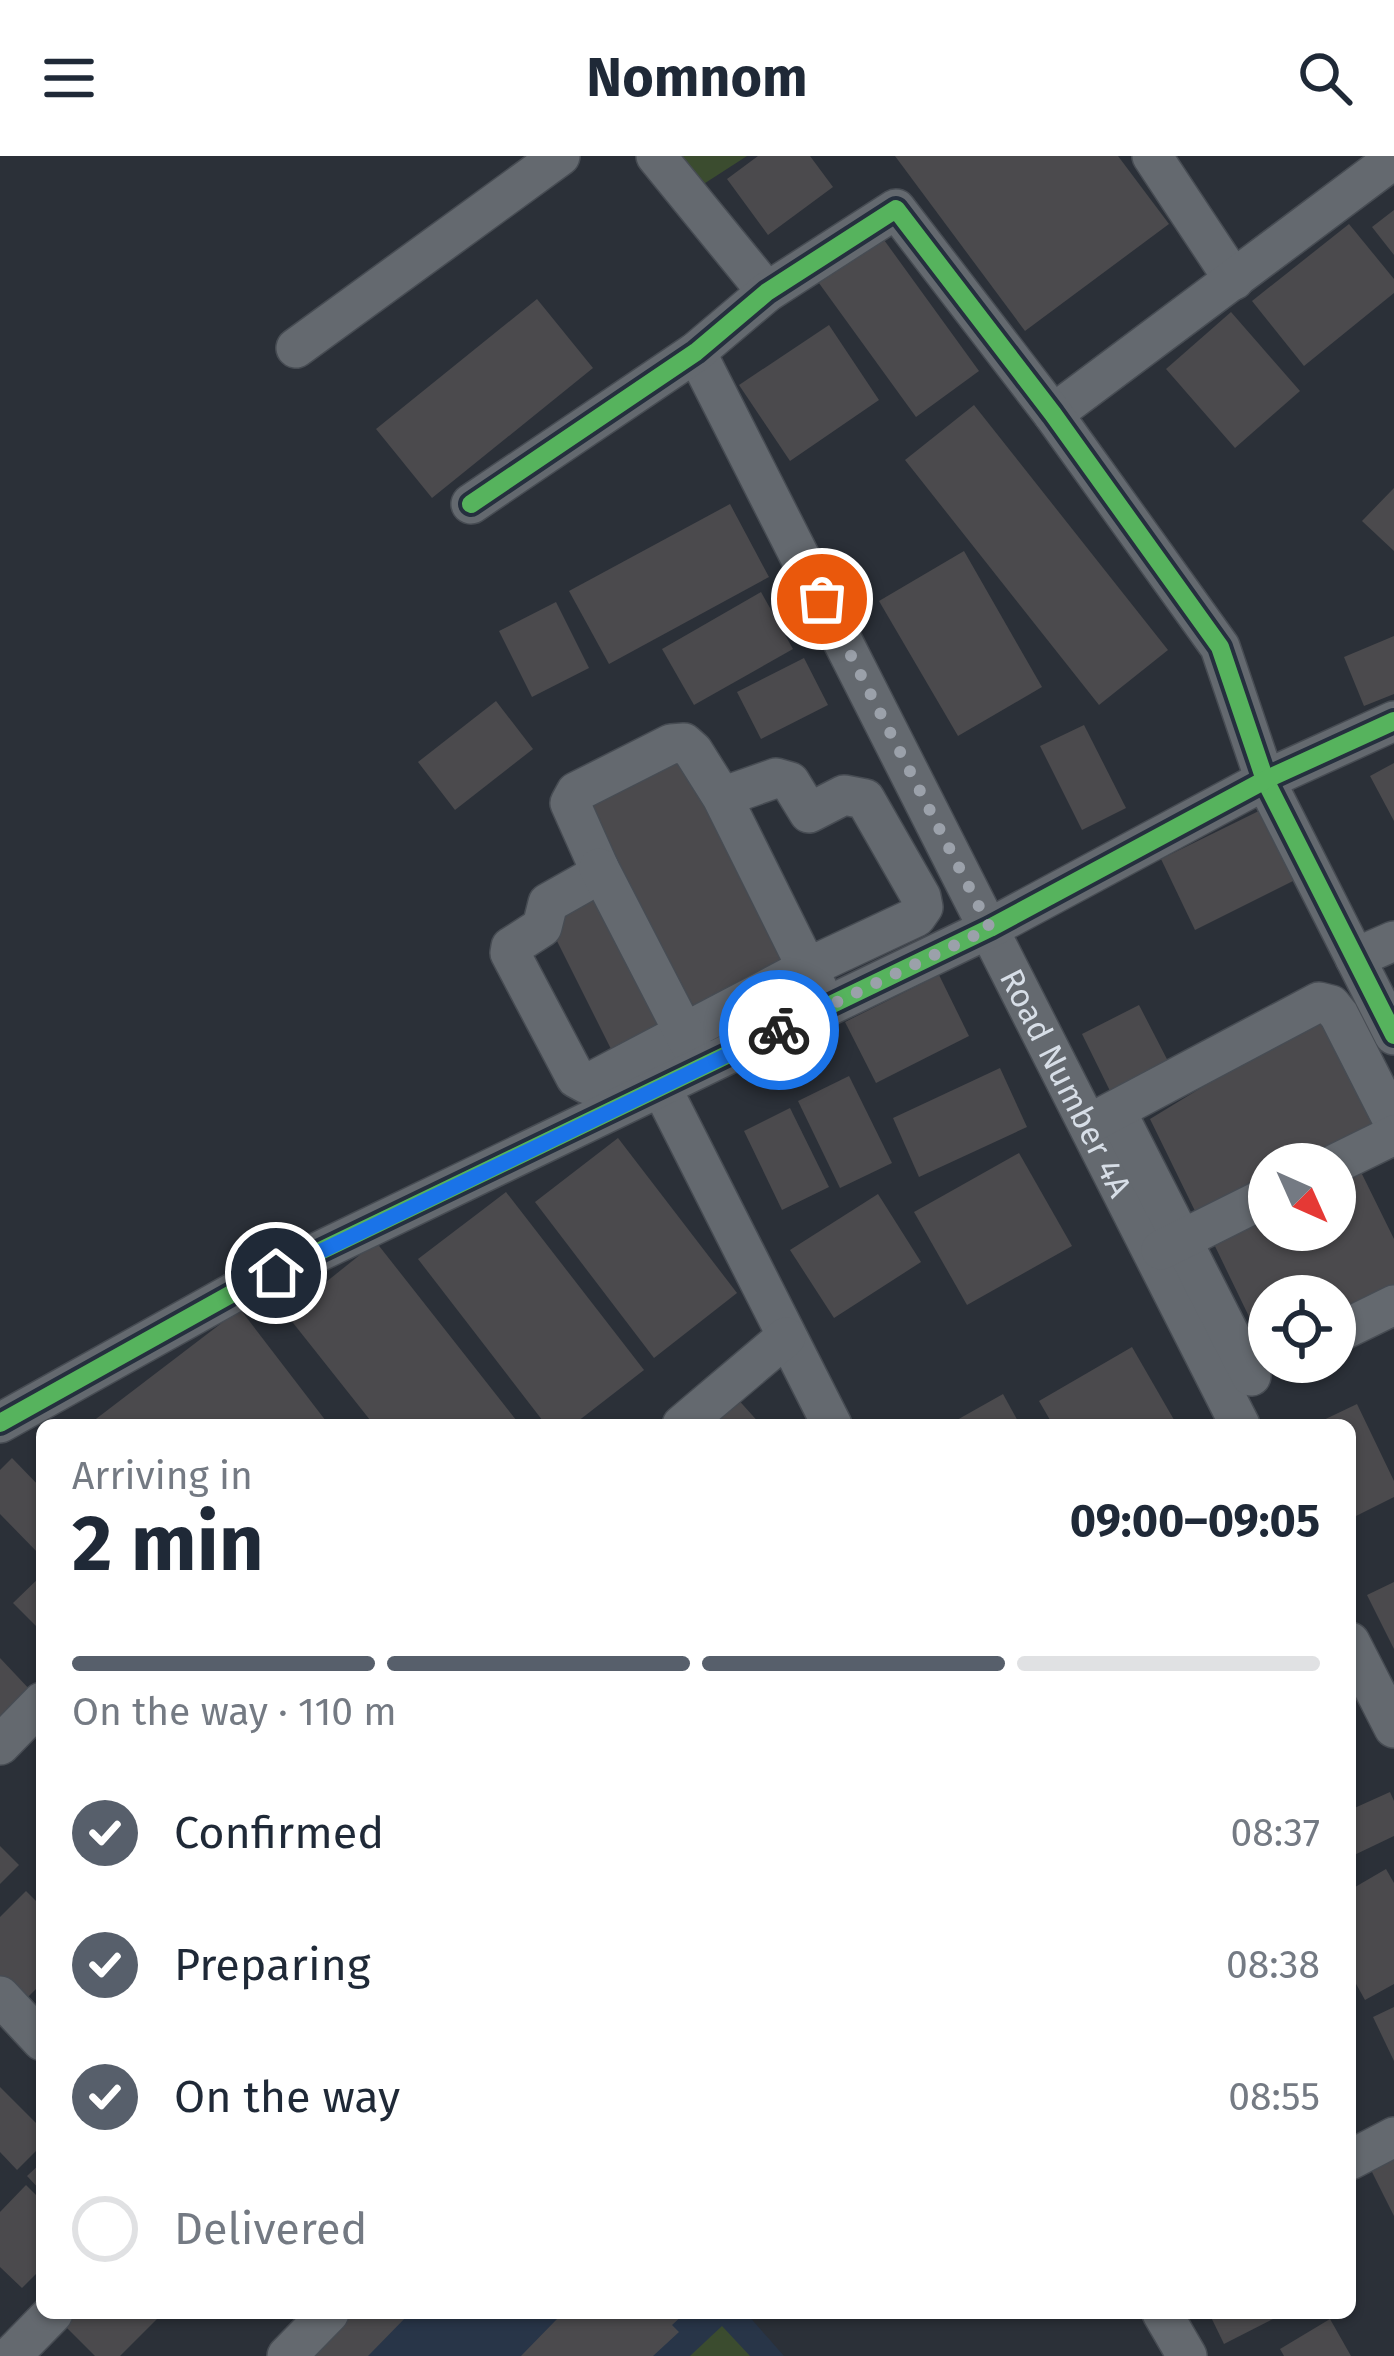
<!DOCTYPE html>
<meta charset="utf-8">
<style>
body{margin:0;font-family:"Fira Sans",sans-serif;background:#f2f2f3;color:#1f2937;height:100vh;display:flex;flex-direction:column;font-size:45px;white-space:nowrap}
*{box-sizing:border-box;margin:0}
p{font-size:39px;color:#747a83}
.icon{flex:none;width:66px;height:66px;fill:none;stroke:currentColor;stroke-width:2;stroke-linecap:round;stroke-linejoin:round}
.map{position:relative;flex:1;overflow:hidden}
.side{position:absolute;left:36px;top:1263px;width:1320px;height:900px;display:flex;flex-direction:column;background:#fff;border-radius:18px;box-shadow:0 3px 9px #0004}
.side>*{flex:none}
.needle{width:78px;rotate:135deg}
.controls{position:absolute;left:1248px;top:987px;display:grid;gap:24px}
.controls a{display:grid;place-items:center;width:108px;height:108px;border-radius:50%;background:#fff;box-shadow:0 3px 9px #0004;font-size:60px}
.pin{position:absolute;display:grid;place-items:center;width:102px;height:102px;color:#fff;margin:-51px;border:6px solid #fff;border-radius:50%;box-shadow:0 3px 12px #0007}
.courier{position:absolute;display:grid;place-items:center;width:120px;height:120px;margin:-60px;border:9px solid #1a73e8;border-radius:50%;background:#fff;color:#222;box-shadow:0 3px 15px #0007}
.headline em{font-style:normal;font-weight:700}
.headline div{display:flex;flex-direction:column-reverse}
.headline{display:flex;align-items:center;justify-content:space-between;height:204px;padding:0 36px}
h1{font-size:78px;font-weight:700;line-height:90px}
.bar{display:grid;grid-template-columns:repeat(4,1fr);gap:18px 12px;align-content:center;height:144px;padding:0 36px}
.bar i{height:15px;border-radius:9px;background:#e0e1e3}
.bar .on{background:#575f6b}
.bar p{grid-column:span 4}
ol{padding:0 36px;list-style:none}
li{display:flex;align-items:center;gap:36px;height:132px}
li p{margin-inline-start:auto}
li .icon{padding:12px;border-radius:50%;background:#575f6b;color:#fff;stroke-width:4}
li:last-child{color:#747a83}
li i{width:66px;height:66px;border:6px solid #e0e1e3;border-radius:50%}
header{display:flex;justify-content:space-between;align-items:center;height:156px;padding:0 36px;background:#fff;font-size:54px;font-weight:700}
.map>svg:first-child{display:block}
.built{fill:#283548}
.green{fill:#3b4c2f}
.building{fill:#4b4a4d}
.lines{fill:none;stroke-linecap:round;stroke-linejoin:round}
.minor-casing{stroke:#474c53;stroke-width:42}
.minor{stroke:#64696f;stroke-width:39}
.cycleway-casing{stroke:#252f3e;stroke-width:26}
.cycleway{stroke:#56b35d;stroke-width:18}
.done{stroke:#9ba1aa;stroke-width:12;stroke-dasharray:0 21.6}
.route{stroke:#1a73e8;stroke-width:15}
.labels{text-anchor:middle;stroke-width:9;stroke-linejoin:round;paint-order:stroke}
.street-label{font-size:33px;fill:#d7dee7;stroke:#252f3e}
</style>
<header><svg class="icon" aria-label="menu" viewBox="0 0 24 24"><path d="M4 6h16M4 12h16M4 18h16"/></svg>Nomnom<svg class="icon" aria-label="search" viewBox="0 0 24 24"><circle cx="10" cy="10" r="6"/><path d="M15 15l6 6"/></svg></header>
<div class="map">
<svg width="1394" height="2200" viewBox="0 0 1394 2200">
<rect width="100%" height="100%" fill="#2b3038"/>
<!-- built -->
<path class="built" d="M340,2157H746L784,2200H297Z"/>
<!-- green -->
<g class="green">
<path d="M676,0H747L699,31Z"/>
<path d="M722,2170L750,2200H690Z"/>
</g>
<!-- building -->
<g class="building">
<path d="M758,0H810L833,31L768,79L727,23Z"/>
<path d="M895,0H1118L1169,68L1025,175Z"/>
<path d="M1394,54V99L1372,71Z"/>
<path d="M1349,68L1394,123V137L1304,210L1252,145Z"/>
<path d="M879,77L979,215L916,261L816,123Z"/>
<path d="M537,143L593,212L432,342L376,273Z"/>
<path d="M1231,156L1300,235L1235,292L1166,213Z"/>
<path d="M829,169L879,244L790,305L739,229Z"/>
<path d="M974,249L1168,494L1099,549L905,304Z"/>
<path d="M1394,332V395L1362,365Z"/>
<path d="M730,348L769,421L609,508L569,435Z"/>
<path d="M964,395L1042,531L958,580L879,445Z"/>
<path d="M761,436L793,493L694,549L662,493Z"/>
<path d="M556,446L589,512L532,541L499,475Z"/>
<path d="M1394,480V538L1364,550L1344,501Z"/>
<path d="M804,502L828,549L761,583L737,536Z"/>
<path d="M496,545L533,593L455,654L418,606Z"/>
<path d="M1084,569L1126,652L1082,674L1040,590Z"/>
<path d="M683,601L790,805L696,855L589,650Z"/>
<path d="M1394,607V665L1370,620Z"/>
<path d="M1269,650L1303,720L1195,774L1161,703Z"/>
<path d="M608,735L672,872L616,903L547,765Z"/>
<path d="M939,819L969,880L876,927L845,866Z"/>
<path d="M1139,849L1170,909L1112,939L1082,878Z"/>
<path d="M1325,856L1385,965L1294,1008H1269V1020L1195,1055L1150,963Z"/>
<path d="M1000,912L1027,971L919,1021L893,962Z"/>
<path d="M849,920L892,1007L840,1032L798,945Z"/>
<path d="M790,952L829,1031L782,1054L744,975Z"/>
<path d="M618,982L737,1137L654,1202L535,1046Z"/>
<path d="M1019,997L1072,1090L967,1149L914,1056Z"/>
<path d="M1359,1012L1394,1083V1143L1335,1172V1140H1269V1202L1212,1084L1269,1056V1074H1335V1024Z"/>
<path d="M506,1036L644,1214L573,1269H546L418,1103Z"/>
<path d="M878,1038L921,1106L834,1162L790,1094Z"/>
<path d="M376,1086L520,1269H374L286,1158Z"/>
<path d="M240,1153L329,1269H88Z"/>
<path d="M1132,1191L1177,1269H1053L1039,1245Z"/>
<path d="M1003,1238L1020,1269H948Z"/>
<path d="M735,1240L761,1269H702Z"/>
<path d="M1357,1248L1394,1325V1341L1350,1363V1269H1313Z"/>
<path d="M12,1302L42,1333V1401L0,1358V1314Z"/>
<path d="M42,1419V1476L13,1447Z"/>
<path d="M1394,1426V1493L1367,1439Z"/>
<path d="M0,1502L32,1536L0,1567Z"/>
<path d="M1390,1636L1394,1645V1680L1350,1701V1654Z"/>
<path d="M0,1690L19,1709L0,1728Z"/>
<path d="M1386,1713L1394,1727V1828L1365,1844L1350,1817V1734Z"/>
<path d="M26,1735L42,1751V1827L25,1844L0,1819V1761Z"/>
<path d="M1394,1851V1905L1373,1861Z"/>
<path d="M0,1931L42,1973V1989L17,2014L0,1996Z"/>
<path d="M1394,1994V2060L1368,2008Z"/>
<path d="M42,2006V2036L27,2020Z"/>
<path d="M26,2029L42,2045V2112L22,2132L0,2111V2056Z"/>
<path d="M65,2157H163L120,2200H95L58,2163Z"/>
<path d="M352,2157H410L368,2200H307Z"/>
<path d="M551,2157H685L672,2169L679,2176L653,2200H521L557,2163Z"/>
<path d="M1209,2157H1285L1224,2188Z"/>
<path d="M1330,2163L1351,2200H1284L1280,2193Z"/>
</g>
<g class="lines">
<!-- minor casing -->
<g class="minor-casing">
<g id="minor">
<path d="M656,0L767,136"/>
<path d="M1152,0L1234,124"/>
<path d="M296,192L560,0"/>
<path id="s1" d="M696,196L1240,1269"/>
<path d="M1053,258L1394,3"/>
<path d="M471,348L696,196L767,136L896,53L1053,258L1220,491L1265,624L1394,879"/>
<path d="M722,641L807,812L587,928L576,922L510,797L511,791L542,771L548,747L594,721L599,712L570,647L576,636L671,588L684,587L693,595L722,641L776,622L790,626L809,657L844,639L865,643L921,741L923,751L916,761L807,812L827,851"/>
<path d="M599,712L694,896"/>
<path d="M1355,802L1394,785"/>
<path d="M661,931L832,1269"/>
<path d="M1116,955L1251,1220"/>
<path d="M1089,968L1319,846L1331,849L1339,859L1394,967"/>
<path d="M1335,1008L1394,979"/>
<path d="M1161,1094L1269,1040"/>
<path d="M1335,1178L1394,1149"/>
<path d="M0,1267L233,1137L990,772L1265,624L1394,565"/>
<path d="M682,1269L786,1181"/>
<path d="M1350,1486L1394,1572"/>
<path d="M0,1589L42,1546"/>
<path d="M0,1840L42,1885"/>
<path d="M1350,2004L1394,1981"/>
<path d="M1162,2157L1187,2200"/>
<path d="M11,2200L53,2157"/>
<path d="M287,2200L329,2157"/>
</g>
</g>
<!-- minor -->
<use href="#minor" class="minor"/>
<!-- cycleway casing -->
<g class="cycleway-casing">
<g id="cycleway">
<path d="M471,348L696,196L767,136L896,53L1053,258L1220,491L1265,624L1394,879"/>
<path d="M0,1267L233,1137L990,772L1265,624L1394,565"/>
</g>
</g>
<!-- cycleway -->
<use href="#cycleway" class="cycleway"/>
</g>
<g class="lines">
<!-- done -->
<path class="done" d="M779,874L990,772L822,443"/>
<!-- route -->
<path class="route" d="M276,1117L779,874"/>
</g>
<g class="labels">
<!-- street labels -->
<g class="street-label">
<text dy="12" stroke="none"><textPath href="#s1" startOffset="819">Road Number 4A</textPath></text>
</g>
</g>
</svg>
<div class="controls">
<a><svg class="needle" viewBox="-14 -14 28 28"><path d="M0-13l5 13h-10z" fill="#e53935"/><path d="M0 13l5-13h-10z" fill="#747a83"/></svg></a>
<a><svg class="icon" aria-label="locate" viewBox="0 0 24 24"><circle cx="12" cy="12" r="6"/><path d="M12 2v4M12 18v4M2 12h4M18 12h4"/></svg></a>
</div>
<div class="pin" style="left:822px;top:443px;background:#ea580c"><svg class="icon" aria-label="bag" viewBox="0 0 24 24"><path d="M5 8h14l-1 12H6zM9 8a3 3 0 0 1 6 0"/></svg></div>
<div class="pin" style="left:276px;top:1117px;background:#1f2937"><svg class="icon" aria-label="home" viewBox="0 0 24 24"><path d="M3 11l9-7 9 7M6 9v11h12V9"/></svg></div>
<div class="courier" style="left:779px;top:874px"><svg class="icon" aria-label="bike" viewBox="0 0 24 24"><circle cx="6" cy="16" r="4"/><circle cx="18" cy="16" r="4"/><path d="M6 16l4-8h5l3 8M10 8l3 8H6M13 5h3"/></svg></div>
<section class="side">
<div class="headline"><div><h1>2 min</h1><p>Arriving in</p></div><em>09:00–09:05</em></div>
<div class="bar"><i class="on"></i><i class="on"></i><i class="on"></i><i></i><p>On the way · 110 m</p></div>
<ol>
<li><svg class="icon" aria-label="check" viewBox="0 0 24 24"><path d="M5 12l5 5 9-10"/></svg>Confirmed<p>08:37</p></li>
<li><svg class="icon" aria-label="check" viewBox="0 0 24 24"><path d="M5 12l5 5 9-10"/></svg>Preparing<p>08:38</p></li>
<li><svg class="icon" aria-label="check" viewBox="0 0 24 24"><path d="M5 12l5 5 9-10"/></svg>On the way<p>08:55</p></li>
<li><i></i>Delivered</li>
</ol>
</section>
</div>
